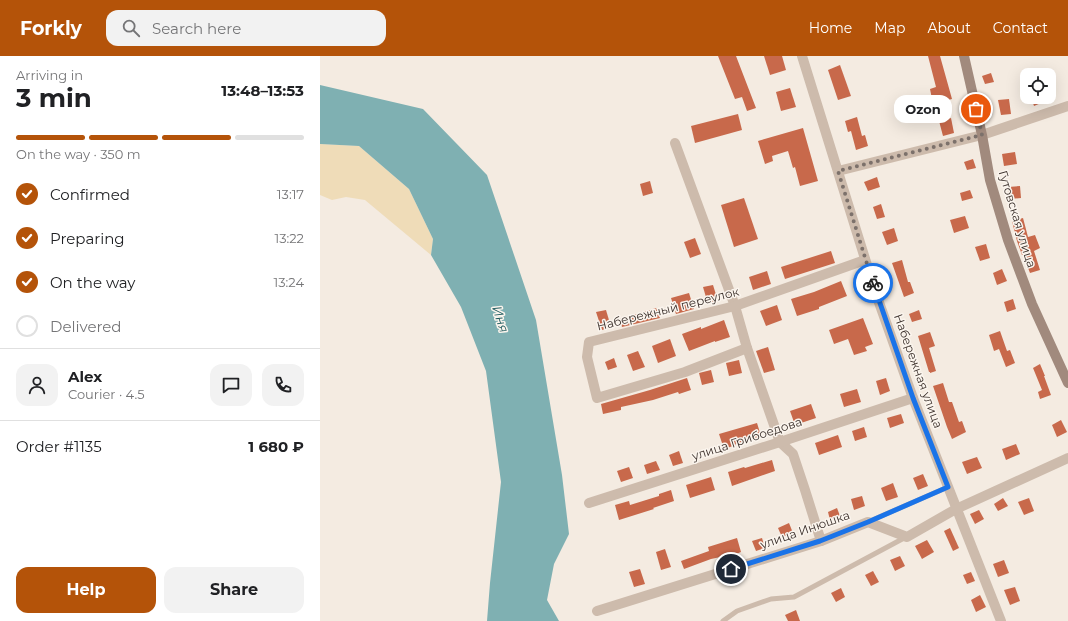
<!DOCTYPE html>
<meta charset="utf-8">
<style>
body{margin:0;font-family:Montserrat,sans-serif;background:#f2f2f2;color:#202124;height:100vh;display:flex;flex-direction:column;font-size:15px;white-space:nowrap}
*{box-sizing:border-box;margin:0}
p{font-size:13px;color:#757577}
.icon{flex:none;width:22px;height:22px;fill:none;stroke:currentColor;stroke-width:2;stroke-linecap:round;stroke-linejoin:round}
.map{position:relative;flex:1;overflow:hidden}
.sheet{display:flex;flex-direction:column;background:#fff;width:320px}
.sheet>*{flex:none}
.tools{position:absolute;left:700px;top:12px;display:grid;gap:8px}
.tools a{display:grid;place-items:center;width:36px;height:36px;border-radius:8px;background:#fff;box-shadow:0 4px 16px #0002;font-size:20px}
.pin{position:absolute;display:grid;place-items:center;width:34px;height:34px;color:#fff;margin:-17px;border:2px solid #fff;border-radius:50%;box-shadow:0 1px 4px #0007}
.courier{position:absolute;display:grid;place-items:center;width:40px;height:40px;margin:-20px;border:3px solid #1a73e8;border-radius:50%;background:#fff;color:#222;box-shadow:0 1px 5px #0007}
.bubble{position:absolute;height:28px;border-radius:12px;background:#fff;box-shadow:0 4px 16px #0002;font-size:13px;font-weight:700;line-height:28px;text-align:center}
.overview em{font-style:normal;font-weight:700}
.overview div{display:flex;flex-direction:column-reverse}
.overview{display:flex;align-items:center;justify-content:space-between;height:68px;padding:0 16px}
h1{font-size:26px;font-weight:700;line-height:30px}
.bar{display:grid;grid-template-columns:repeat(4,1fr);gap:6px 4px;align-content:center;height:48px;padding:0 16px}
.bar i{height:5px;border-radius:3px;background:#e0e0e0}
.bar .selected{background:#b45309}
.bar p{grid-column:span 4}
.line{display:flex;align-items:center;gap:10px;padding:0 16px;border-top:1px solid #e0e0e0}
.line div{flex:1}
.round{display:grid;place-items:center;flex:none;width:42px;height:42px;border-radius:12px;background:#f2f2f2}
ol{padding:0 16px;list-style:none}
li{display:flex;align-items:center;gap:12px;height:44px}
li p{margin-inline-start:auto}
li .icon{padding:4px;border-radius:50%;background:#b45309;color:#fff;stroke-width:4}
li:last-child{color:#757577}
li i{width:22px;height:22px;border:2px solid #e0e0e0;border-radius:50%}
.primary-button{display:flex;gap:8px;margin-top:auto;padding:8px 16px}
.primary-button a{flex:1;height:46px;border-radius:12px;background:#b45309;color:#fff;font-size:16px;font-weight:700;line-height:46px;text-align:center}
.primary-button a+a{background:#f2f2f2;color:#202124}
header{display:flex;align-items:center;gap:24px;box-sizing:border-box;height:56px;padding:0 20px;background:#b45309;color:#fff}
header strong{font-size:19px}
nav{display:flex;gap:22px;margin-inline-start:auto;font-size:14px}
.search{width:280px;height:36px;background:#f2f2f2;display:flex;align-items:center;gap:10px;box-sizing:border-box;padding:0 14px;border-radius:12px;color:#757577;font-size:15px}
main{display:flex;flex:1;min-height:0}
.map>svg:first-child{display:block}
.sand{fill:#efdcb8}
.water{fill:#7fb0b2}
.building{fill:#c8694b}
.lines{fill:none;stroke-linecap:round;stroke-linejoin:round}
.lane{stroke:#cdbbac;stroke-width:5}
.street{stroke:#cdbbac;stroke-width:10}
.secondary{stroke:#a18a7d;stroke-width:10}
.done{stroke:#7c716b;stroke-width:4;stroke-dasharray:0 7.2}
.route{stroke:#1a73e8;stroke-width:5}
.labels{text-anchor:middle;stroke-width:3;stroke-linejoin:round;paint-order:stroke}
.street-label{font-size:12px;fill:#3b302b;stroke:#fbf5ee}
.water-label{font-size:13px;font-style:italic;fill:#1f5a5e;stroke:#fbf5ee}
</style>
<header>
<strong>Forkly</strong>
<div class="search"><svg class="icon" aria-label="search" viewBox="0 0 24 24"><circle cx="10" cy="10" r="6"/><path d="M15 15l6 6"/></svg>Search here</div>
<nav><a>Home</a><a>Map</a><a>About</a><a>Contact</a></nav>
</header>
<main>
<section class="sheet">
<div class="overview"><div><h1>3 min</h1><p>Arriving in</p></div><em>13:48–13:53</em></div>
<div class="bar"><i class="selected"></i><i class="selected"></i><i class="selected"></i><i></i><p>On the way · 350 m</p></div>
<ol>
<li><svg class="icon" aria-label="check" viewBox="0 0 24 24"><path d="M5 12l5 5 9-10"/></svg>Confirmed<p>13:17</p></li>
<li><svg class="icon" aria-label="check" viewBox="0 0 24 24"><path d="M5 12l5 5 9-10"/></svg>Preparing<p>13:22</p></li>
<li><svg class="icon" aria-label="check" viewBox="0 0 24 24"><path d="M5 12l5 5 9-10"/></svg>On the way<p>13:24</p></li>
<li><i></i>Delivered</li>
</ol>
<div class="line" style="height:72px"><a class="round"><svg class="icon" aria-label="person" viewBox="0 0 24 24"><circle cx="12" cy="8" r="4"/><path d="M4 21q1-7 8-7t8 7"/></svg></a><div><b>Alex</b><p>Courier · 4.5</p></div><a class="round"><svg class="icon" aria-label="chat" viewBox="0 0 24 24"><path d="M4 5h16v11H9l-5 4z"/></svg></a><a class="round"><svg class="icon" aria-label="phone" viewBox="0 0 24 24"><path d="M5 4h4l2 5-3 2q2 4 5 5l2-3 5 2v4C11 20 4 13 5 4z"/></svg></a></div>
<div class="line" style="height:52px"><div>Order #1135</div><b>1 680 ₽</b></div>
<div class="primary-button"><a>Help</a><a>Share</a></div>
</section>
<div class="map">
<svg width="748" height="565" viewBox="0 0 748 565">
<rect width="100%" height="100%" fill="#f4ebe1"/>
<!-- sand -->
<path class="sand" d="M0,88L39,90L89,133L113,183L111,199L45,144L26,141L12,144L0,139Z"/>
<!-- water -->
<path class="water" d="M0,29L103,53L167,119L216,264L242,419L249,478L234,508L227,544L239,565H167L170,527L181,426L166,315L141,251L111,199L113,183L89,133L39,90L0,88Z"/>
<!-- building -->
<g class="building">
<path d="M398,0H416L436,52L427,55L422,41L415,43Z"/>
<path d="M444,0H462L466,14L450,19Z"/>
<path d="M608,0H620L632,43L613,48L610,33L616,31Z"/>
<path d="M520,9L531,40L518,44L508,14Z"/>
<path d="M671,17L674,26L665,28L662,20Z"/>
<path d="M470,32L476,51L461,55L456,36Z"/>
<path d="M711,41H735L714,50Z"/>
<path d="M689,43L691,58L681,59L678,44Z"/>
<path d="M418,58L422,74L375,87L371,70Z"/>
<path d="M537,61L542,80L545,79L548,90L536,94L531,75L528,76L525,65Z"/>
<path d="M631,62L634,77L623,80L619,65Z"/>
<path d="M483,72L498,125L480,130L475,111L473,112L468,95L452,100L453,105L445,108L438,85Z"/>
<path d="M695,96L697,108L684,110L682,98Z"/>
<path d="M653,103L656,112L647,114L644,106Z"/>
<path d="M557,121L560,131L548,135L544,126Z"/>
<path d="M330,125L333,137L323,140L320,128Z"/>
<path d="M700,130L701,142L690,143L688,131Z"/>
<path d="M650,134L653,142L642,145L640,137Z"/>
<path d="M424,142L438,183L414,191L401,149Z"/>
<path d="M561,148L565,161L557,163L553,151Z"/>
<path d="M645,160L649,172L634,177L630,164Z"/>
<path d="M703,162L708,181L715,179L720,192L714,195L720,214L710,217L703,199H702L697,185L692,165Z"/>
<path d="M574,172L578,185L567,189L562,176Z"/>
<path d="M375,182L381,198L370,202L364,186Z"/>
<path d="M666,188L670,202L660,205L655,191Z"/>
<path d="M511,195L515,207L465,223L461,211Z"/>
<path d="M582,204L588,226H590L594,237L584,241L572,207Z"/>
<path d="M682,213L687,225L677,229L673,217Z"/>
<path d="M447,215L451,228L433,234L429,221Z"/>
<path d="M521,225L527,240L499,251V253L477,260L471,243L494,236Z"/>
<path d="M393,229L398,245L388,248L383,231Z"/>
<path d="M369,237L374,253L356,258L351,242Z"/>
<path d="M693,243L696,253L687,256L684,246Z"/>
<path d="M457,249L462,264L446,270L440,255Z"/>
<path d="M336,252L340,262L302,271L300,263L324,256Z"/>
<path d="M286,254L291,271L282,274L276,256Z"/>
<path d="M599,254L602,263L592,266L589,258Z"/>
<path d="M543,262L553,288L545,291L547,295L534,299L528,283L514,288L509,274Z"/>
<path d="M404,264L410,281L395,286V285L369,295L362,278L381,271V273Z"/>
<path d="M680,275L687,295L690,294L695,307L686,311L679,293L674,295L669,279Z"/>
<path d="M610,276L615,290L609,292L616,315L610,317V316H609L598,280Z"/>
<path d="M350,283L356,300L338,307L332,290Z"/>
<path d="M448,291L455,314L444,317L436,295Z"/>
<path d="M318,295L325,311L313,315L307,299Z"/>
<path d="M294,302L297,311L288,314L285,306Z"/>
<path d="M419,304L422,317L409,320L406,307Z"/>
<path d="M720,308L725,320H724L731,339L720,343L718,336L722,334L713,312Z"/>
<path d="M391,314L394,326L382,329L379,317Z"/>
<path d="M367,322L371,334L359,338L358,336L333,344L301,351V354L283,358L281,348L330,334Z"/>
<path d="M566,322L570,335L560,339L556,325Z"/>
<path d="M623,327L629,346H632L639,366L642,365L646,376L632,383L627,371L613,330Z"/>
<path d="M537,333L541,346L524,351L520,338Z"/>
<path d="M491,348L496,362L475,369L470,355Z"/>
<path d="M581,358L584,367L570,372L567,362Z"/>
<path d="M741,364L747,376L737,381L732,369Z"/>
<path d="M437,367L441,380L415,388L416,389L404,393L399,378Z"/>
<path d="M544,371L547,381L535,385L532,375Z"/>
<path d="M518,379L522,391L499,399L495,387Z"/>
<path d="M696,388L700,398L686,404L682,393Z"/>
<path d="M359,395L363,407L353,410L349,399Z"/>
<path d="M657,401L662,412L647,418L642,406Z"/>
<path d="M452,404L455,415L412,430L408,416L424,411L425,412Z"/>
<path d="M336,405L340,414L327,418L324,409Z"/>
<path d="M309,411L313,422L301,426L297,415Z"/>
<path d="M603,418L608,430L598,434L593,422Z"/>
<path d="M391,421L395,434L370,442L366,429Z"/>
<path d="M573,427L578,441L566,445L561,432Z"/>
<path d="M351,434L354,445L333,452L334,453L299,464L295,449L309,445L310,449L339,440V438Z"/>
<path d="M542,440L545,450L534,454L531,443Z"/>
<path d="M683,442L688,450L678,455L674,448Z"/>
<path d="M709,442L714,455L704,459L698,446Z"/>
<path d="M517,452L520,460L510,464L508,456Z"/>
<path d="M659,454L664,463L655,468L650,458Z"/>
<path d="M469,467L473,477L462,481L458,472Z"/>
<path d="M630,472L639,492L633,495L624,475Z"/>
<path d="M417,482L421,496L411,500L410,499L391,503L364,513L361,505L389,495L388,491Z"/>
<path d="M442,482L445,492L436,495L432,485Z"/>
<path d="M607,484L614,496L602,503L595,490Z"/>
<path d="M345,493L351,511L341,514L336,496Z"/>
<path d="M580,500L585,510L575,515L570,504Z"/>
<path d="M684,504L689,517L678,521L673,508Z"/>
<path d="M320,513L325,528L314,531L309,516Z"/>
<path d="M553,515L559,526L551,530L545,519Z"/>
<path d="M651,516L655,525L647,528L643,519Z"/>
<path d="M695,531L700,545L690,549L684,534Z"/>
<path d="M521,532L525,541L516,546L511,537Z"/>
<path d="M660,539L666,551L656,556L651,544Z"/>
<path d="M476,554L480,565H468L465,559Z"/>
</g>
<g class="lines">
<!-- lane -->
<g class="lane">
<path d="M550,465L628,431"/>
<path d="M403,565L417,555L451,543L474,541L586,481"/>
</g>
<!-- street -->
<g class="street">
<path d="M482,0L556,238L593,342L681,565"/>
<path d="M355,87L415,250L427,292L460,386L473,398L485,434L501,485"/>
<path d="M518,115L662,79L748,50"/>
<path d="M427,292L365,316L277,342L267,301L269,286L415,250L545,204"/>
<path d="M269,447L460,386L593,342"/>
<path d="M277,555L501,485L548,466L587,481L636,453L748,402"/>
</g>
<!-- secondary -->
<path class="secondary" d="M644,0L662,79L670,124L688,184L712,248L748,327"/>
</g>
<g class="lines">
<!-- done -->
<path class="done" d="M553,227L518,115L662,79L656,53"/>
<!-- route -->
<path class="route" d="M411,513L500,485L548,466L628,431L593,342L553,227"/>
</g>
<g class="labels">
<!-- street labels -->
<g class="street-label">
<text transform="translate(697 163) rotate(73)" y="4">Гутовская улица</text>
<text transform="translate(348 253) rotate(-14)" y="4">Набережный переулок</text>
<text transform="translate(598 315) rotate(70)" y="4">Набережная улица</text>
<text transform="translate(427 383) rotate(-18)" y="4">улица Грибоедова</text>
<text transform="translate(485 474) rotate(-19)" y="4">улица Инюшка</text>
</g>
<!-- water labels -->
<g class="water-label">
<text transform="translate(181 263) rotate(72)" y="5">Иня</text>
</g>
</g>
</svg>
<div class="tools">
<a><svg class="icon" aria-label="locate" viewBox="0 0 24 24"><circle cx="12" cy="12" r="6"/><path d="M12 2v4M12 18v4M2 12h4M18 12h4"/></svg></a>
</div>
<div class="pin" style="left:656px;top:53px;background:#ea580c"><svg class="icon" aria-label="bag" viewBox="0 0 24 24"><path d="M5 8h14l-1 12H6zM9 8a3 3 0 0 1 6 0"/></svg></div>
<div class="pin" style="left:411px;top:513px;background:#1f2937"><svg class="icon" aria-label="home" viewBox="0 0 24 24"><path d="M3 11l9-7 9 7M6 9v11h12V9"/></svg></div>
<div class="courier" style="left:553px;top:227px"><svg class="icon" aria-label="bike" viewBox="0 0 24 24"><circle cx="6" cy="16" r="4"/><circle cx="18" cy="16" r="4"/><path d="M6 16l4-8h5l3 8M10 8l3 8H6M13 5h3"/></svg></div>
<div class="bubble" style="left:574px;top:39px;width:58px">Ozon</div>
</div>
</main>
